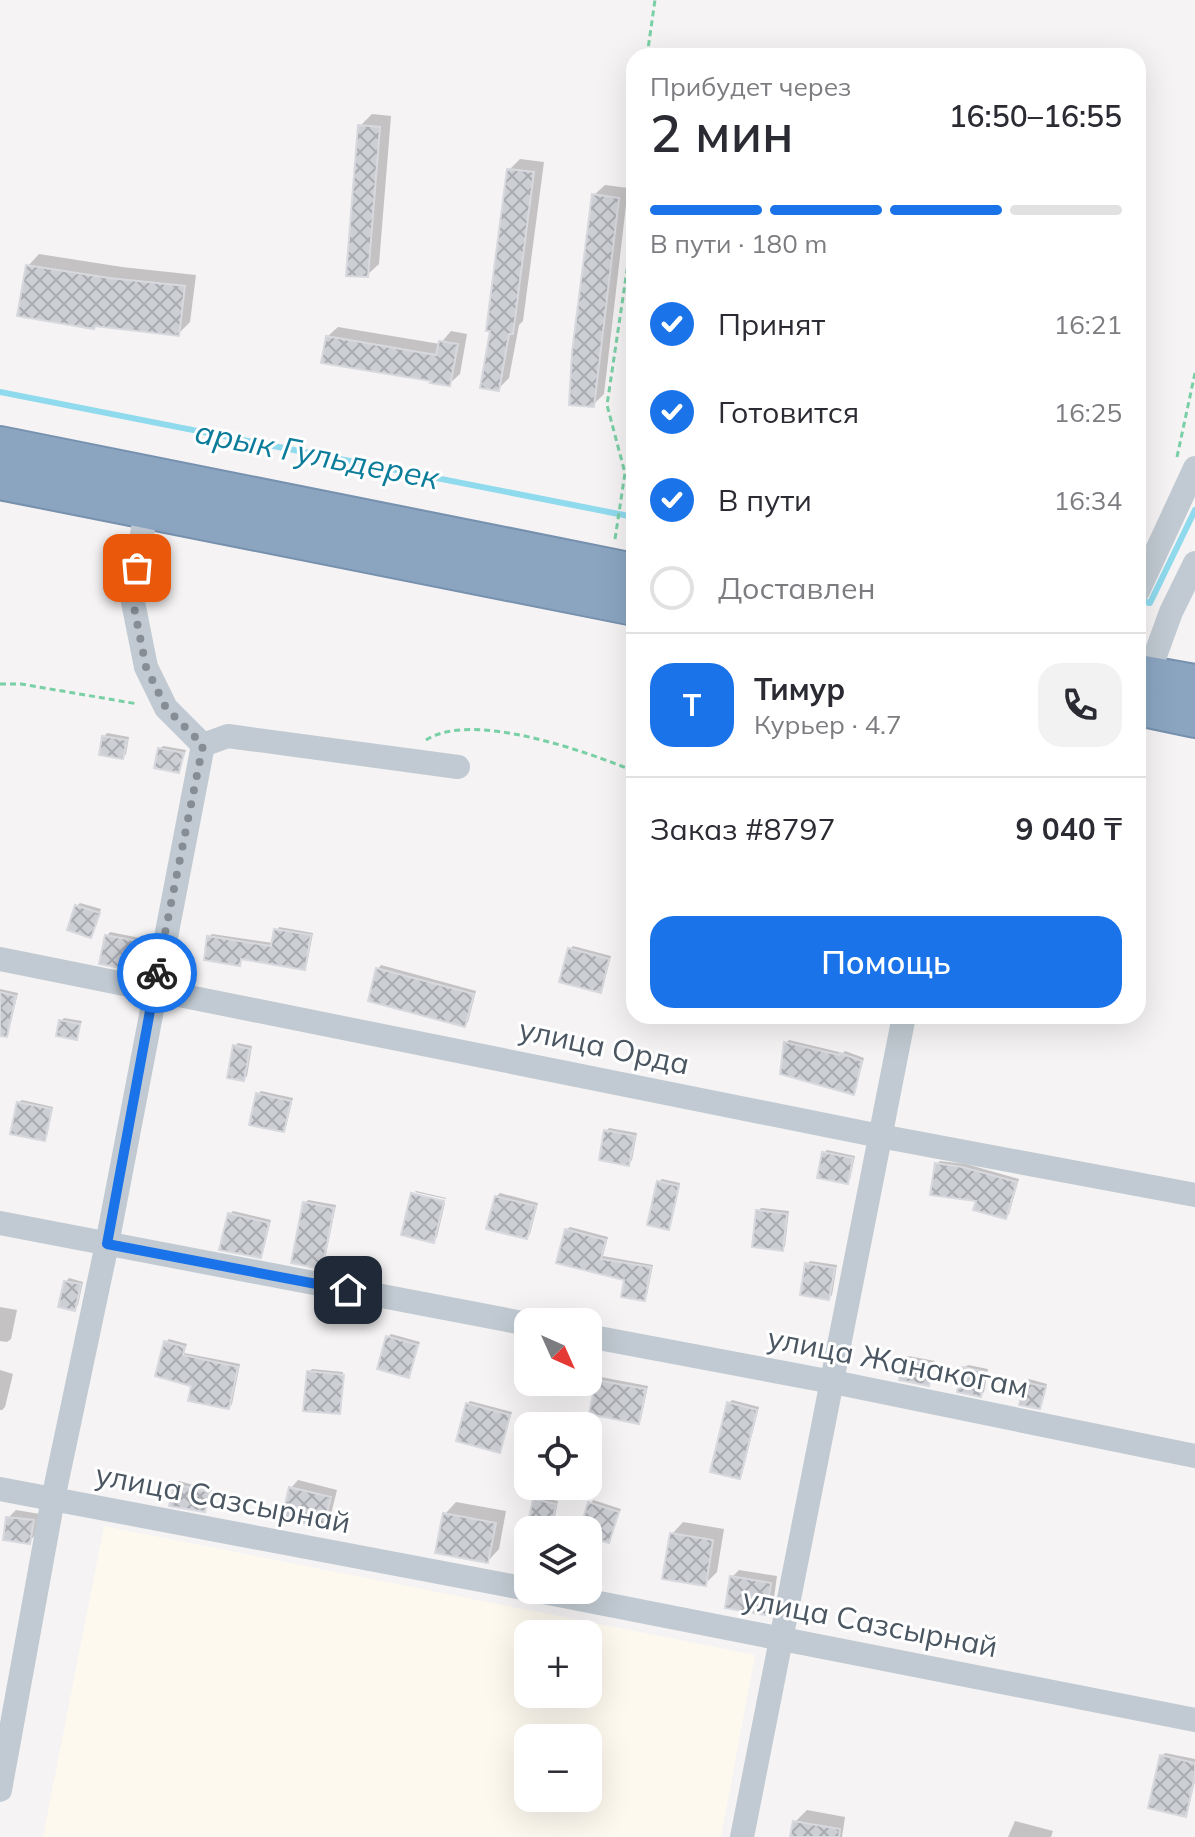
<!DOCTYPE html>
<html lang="ru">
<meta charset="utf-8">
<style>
body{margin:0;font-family:Mulish,sans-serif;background:#f2f2f3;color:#2b2b33;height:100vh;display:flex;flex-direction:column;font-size:30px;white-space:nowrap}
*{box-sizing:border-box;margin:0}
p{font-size:26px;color:#7c7c81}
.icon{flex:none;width:44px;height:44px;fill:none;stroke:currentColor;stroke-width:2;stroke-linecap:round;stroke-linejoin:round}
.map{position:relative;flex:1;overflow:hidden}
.sheet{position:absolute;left:626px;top:48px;width:520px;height:976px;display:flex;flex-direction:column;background:#fff;border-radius:24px;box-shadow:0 8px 32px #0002}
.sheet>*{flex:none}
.needle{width:52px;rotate:135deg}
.fabs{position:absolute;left:514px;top:1308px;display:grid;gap:16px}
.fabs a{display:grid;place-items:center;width:88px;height:88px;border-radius:16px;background:#fff;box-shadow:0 8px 32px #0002;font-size:40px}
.pin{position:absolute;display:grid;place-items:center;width:68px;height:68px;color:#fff;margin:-34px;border-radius:16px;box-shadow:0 4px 12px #0006}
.courier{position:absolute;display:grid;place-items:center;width:80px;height:80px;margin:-40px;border:6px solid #1a73e8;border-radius:50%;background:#fff;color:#222;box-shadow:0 2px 10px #0007}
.headline em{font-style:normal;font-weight:600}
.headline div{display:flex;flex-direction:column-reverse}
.headline{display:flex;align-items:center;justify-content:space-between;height:136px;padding:0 24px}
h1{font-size:52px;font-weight:600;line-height:60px}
.bar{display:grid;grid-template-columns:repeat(4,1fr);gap:12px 8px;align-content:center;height:96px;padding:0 24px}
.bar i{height:10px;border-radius:6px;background:#e1e1e2}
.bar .selected{background:#1a73e8}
.bar p{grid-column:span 4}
.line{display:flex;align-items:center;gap:20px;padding:0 24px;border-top:2px solid #e1e1e2}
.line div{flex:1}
.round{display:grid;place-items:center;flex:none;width:84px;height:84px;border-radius:24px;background:#f2f2f3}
ol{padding:0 24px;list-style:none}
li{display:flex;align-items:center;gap:24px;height:88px}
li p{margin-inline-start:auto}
li .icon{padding:8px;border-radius:50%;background:#1a73e8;color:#fff;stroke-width:4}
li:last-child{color:#7c7c81}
li i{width:44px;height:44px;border:4px solid #e1e1e2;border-radius:50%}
.button{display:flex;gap:16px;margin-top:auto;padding:16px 24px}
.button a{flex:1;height:92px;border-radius:24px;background:#1a73e8;color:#fff;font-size:32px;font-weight:600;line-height:92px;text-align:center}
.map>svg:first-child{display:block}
.commercial{fill:#fdf9ef;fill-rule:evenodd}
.shadow{fill:#0003}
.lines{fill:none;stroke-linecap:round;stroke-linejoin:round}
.stream{stroke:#90daee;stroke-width:6}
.building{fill:url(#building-cross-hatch);stroke:#d7d9de;stroke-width:2}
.highway-casing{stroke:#7690ad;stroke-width:40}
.path{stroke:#7ad0a6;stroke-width:3;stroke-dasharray:6 4;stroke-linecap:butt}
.minor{stroke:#c1cad2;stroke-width:24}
.highway{stroke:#8ba5c1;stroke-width:36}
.done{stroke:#868d94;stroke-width:8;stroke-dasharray:0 14.4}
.route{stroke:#1a73e8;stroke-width:10}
.labels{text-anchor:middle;stroke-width:6;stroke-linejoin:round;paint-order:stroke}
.street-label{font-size:30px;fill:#4a5661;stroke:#fff}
.water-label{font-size:32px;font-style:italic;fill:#0c7c9b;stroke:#fff}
</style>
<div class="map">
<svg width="1195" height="1837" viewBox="0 0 1195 1837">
<defs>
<pattern id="building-cross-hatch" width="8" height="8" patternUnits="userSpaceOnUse" patternTransform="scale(2)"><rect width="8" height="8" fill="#cdcfd5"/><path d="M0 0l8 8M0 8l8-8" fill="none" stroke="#a8abb0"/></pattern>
</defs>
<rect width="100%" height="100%" fill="#f5f3f3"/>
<!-- commercial -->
<path class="commercial" d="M104,1526L755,1655L721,1837H43ZM528,1634H588V1694H528ZM528,1738H588V1798H528Z"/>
<!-- shadow -->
<g class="shadow">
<path d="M372,114L391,116L379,264L367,275L360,126Z"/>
<path d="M520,159L544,162L523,321L519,325L509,378L498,389L492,330L509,170Z"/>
<path d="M605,185L628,188L604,394L593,405L594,195Z"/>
<path d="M39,254L122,267L196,275L190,322L178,334L28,266Z"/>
<path d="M338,327L440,344L451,331L467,334L460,374L449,384L327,337Z"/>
<path d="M107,733L129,737L126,754L123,757L104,737Z"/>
<path d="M163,746L186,750L179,771L160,749Z"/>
<path d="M80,903L101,909L91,936L77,906Z"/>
<path d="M279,927L313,933L307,964L304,968L243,958L240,964L209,937L212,934L273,943Z"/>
<path d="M110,932L145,939L140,966L137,969L107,936Z"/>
<path d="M573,946L611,956L603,987L600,990L570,949Z"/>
<path d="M381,965L476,991L468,1022L465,1025L370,1000L378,969Z"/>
<path d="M0,989L18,993L11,1022L8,1025L0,1023Z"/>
<path d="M64,1018L82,1021L76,1038L61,1021Z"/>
<path d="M789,1040L843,1053L845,1051L864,1058L856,1089L853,1092L786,1043Z"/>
<path d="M238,1043L252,1046L247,1076L244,1079L235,1046Z"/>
<path d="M261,1091L293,1098L286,1127L283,1130L258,1094Z"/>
<path d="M22,1100L53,1107L47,1136L44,1139L18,1103Z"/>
<path d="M609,1128L637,1133L632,1160L629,1163L606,1131Z"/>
<path d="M827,1150L855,1156L850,1179L847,1182L824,1153Z"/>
<path d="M940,1161L966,1164L1019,1179L1009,1214L1006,1217L978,1199L937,1164Z"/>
<path d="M662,1179L680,1183L671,1224L668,1228L659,1182Z"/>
<path d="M416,1191L446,1198V1199L415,1192Z"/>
<path d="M500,1193L538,1203L530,1234L527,1237L496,1197Z"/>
<path d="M413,1196L445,1203L437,1237L434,1241Z"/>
<path d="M308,1200L336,1205L324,1264L321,1267L305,1203Z"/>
<path d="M761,1208L789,1211L785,1246L782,1249L758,1211Z"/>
<path d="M233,1211L271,1220L263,1252L260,1255L230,1214Z"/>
<path d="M570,1227L608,1237L603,1256L653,1265L647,1295L644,1298L626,1279L558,1261L566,1230Z"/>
<path d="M810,1261L837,1265L832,1295L829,1298L807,1264Z"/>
<path d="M69,1278L83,1282L78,1305L75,1308L66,1282Z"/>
<path d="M0,1307L17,1310L11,1339L7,1342L0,1341Z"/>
<path d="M391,1334L420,1342L409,1375L388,1337Z"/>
<path d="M169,1339L187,1344L184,1353L240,1364L232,1404L229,1407L194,1384L166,1342Z"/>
<path d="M908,1356L935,1361L931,1381L928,1384L905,1359Z"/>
<path d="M968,1365L988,1369L984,1392L980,1395L964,1368Z"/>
<path d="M312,1369L343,1372L340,1412L306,1409L309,1372Z"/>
<path d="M0,1370L13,1374L5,1407L2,1410H0Z"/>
<path d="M601,1377L648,1386L641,1419L638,1422L598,1381Z"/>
<path d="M1029,1379L1047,1384L1040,1407L1026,1383Z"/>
<path d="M732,1400L759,1407L742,1474L739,1477L729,1403Z"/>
<path d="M470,1401L512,1412L502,1447L499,1450L467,1404Z"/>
<path d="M298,1480L337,1490L330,1518L322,1526L291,1488Z"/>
<path d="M179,1481L212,1490L204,1510L176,1485Z"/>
<path d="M538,1497L558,1501L554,1522L550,1525L535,1500Z"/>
<path d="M593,1500L621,1509L608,1541L588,1535V1530H582Z"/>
<path d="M456,1502L506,1511L499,1549L488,1561L445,1514Z"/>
<path d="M16,1510L40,1514L36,1534L29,1542L8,1518Z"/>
<path d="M683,1522L724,1529L717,1572L705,1584L672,1534Z"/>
<path d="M739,1570L777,1576L773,1605L765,1613L732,1577Z"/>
<path d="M1165,1753L1195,1759V1781L1188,1811L1185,1814L1162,1756Z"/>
<path d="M807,1810L845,1817L842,1837H792L795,1822Z"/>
<path d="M1015,1821L1053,1831L1051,1837H1008Z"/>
</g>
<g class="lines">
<!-- stream -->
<g class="stream">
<path d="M0,392L634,517"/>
<path d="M1138,600L1150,603L1195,510"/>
</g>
</g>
<!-- building -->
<g class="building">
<path d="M358,125L380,127L368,277L346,276Z"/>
<path d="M507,169L534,172L513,334H509L499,391L480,388L490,331H486Z"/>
<path d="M592,194L619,198L594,407L569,405L572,352Z"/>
<path d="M26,265L109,278L185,286L179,336L95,326L94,329L17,316Z"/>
<path d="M326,336L436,355L439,341L458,344L450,386L430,383L431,381L321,363Z"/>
<path d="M102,736L127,740L123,759L99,755Z"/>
<path d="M158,748L184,753L179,773L154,768Z"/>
<path d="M75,905L100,913L91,938L67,930Z"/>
<path d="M274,929L311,935L305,970L241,959L240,966L204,960L207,936L271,946Z"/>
<path d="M105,935L143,942L137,971L99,964Z"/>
<path d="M568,948L609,959L601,993L559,982Z"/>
<path d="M376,968L474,994L465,1027L368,1001Z"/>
<path d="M0,992L16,996L7,1037L0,1036Z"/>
<path d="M59,1020L80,1024L77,1040L56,1036Z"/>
<path d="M784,1042L839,1055L840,1053L862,1061L854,1095L780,1074Z"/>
<path d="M233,1045L250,1049L244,1081L227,1078Z"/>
<path d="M256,1093L291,1101L284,1132L249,1125Z"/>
<path d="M17,1102L52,1109L45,1141L10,1134Z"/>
<path d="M604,1130L635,1136L629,1166L599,1160Z"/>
<path d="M822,1152L853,1158L848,1184L817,1178Z"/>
<path d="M935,1163L962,1167L1017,1182L1006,1219L973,1210L976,1201L930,1195Z"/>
<path d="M657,1181L679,1186L669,1230L647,1225Z"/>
<path d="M411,1193L444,1201L434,1243L401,1235Z"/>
<path d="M495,1196L536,1206L527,1239L486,1229Z"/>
<path d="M303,1202L334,1208L322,1269L291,1263Z"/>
<path d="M756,1210L787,1214L783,1251L752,1247Z"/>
<path d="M228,1213L269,1223L261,1258L219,1250Z"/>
<path d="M565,1229L606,1240L601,1259L651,1267L645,1301L621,1297L624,1280L556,1263Z"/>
<path d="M805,1263L835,1268L829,1300L800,1295Z"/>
<path d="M64,1281L81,1284L75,1311L58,1307Z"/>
<path d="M386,1336L418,1345L409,1378L377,1369Z"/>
<path d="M164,1341L185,1347L183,1355L238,1367L229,1409L188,1401L191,1386L155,1376Z"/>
<path d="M903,1358L933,1364L929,1386L899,1380Z"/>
<path d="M963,1367L986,1372L981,1397L957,1392Z"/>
<path d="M307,1371L344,1375L340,1414L303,1411Z"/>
<path d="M596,1380L646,1389L639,1424L589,1414Z"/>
<path d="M1024,1382L1046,1387L1040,1409L1019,1405Z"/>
<path d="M727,1402L757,1410L740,1479L710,1472Z"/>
<path d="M466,1403L510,1415L500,1453L456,1441Z"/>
<path d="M174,1484L210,1492L205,1512L169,1506Z"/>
<path d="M289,1487L331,1497L323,1528L282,1518Z"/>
<path d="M533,1499L556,1504L551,1527L528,1523Z"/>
<path d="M588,1502L619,1512L609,1543L588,1537V1530H580Z"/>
<path d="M443,1513L496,1523L488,1563L435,1553Z"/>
<path d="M6,1517L34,1520L30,1544L3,1540Z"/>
<path d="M670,1533L713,1540L706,1586L662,1579Z"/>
<path d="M730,1576L771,1583L766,1615L725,1608Z"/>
<path d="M1160,1755L1195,1763V1775L1186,1817L1148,1808Z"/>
<path d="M793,1821L840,1829L839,1837H790Z"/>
</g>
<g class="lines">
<!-- highway casing -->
<g class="highway-casing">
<g id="highway">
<path d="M0,445L634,572"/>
<path d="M0,481L634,607"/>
<path d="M1138,673L1195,683"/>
<path d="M1138,707L1195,719"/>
</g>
</g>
<!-- path -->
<g class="path">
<path d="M647,56L655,0"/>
<path d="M1177,457L1195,373"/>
<path d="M615,539L625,473L607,405L634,223"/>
<path d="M0,684H21L138,704"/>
<path d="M426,740C472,710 587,752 634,771"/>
</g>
<!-- minor -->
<g class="minor">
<path d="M1138,591L1195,468"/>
<path d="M1148,675L1171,612L1195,563"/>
<path d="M203,745L228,736L458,767"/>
<path d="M0,959L880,1136L1195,1195"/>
<path d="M0,1223L528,1324"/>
<path d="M588,1336L843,1384L1195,1456"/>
<path d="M0,1489L528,1589"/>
<path d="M533,1590L1195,1720"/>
<path d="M0,1790L53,1499L107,1244L203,745L166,708L146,667L132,597L146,510"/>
<path d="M742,1837L904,1016"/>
</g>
<!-- highway -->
<use href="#highway" class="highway"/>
</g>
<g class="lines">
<!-- done -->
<path class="done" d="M137,568L132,597L146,667L166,708L203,745L157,973"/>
<!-- route -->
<path class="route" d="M157,973L107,1244L348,1290"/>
</g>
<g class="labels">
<!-- street labels -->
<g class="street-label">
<text transform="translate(604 1047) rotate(12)" y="10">улица Орда</text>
<text transform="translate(898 1363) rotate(11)" y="10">улица Жанакогам</text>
<text transform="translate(223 1499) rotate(11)" y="10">улица Сазсырнай</text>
<text transform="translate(870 1623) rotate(11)" y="10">улица Сазсырнай</text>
</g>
<!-- water labels -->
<g class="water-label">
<text transform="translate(317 455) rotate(11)" y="11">арык Гульдерек</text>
</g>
</g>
</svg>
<div class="fabs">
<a><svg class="needle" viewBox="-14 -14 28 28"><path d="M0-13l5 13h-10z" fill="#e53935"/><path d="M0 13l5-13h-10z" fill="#7c7c81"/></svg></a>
<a><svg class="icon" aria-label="locate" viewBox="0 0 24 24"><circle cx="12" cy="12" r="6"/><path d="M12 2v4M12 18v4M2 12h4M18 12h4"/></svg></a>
<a><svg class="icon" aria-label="layers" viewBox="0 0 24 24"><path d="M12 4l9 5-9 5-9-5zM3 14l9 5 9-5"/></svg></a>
<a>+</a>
<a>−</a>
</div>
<div class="pin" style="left:137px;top:568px;background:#ea580c"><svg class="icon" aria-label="bag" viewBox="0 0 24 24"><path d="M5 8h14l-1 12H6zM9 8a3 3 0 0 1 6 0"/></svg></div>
<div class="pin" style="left:348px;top:1290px;background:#1f2937"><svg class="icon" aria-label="home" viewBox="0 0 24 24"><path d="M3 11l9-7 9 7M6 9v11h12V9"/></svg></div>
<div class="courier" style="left:157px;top:973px"><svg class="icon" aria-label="bike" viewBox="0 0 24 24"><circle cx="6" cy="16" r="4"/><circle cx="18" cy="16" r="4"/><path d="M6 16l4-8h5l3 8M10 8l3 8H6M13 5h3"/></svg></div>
<section class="sheet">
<div class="headline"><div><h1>2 мин</h1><p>Прибудет через</p></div><em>16:50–16:55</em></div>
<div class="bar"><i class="selected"></i><i class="selected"></i><i class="selected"></i><i></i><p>В пути · 180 m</p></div>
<ol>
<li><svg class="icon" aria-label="check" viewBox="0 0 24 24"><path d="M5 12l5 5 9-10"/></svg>Принят<p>16:21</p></li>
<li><svg class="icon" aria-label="check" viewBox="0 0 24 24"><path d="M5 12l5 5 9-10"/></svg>Готовится<p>16:25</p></li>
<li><svg class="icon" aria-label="check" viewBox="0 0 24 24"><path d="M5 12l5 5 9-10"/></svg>В пути<p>16:34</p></li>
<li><i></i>Доставлен</li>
</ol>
<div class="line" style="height:144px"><b class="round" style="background:#1a73e8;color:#fff">Т</b><div><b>Тимур</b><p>Курьер · 4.7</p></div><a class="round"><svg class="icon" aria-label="phone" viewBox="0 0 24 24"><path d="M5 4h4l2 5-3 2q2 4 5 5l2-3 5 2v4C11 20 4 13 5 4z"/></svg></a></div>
<div class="line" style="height:104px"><div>Заказ #8797</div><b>9 040 ₸</b></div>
<div class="button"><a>Помощь</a></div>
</section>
</div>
